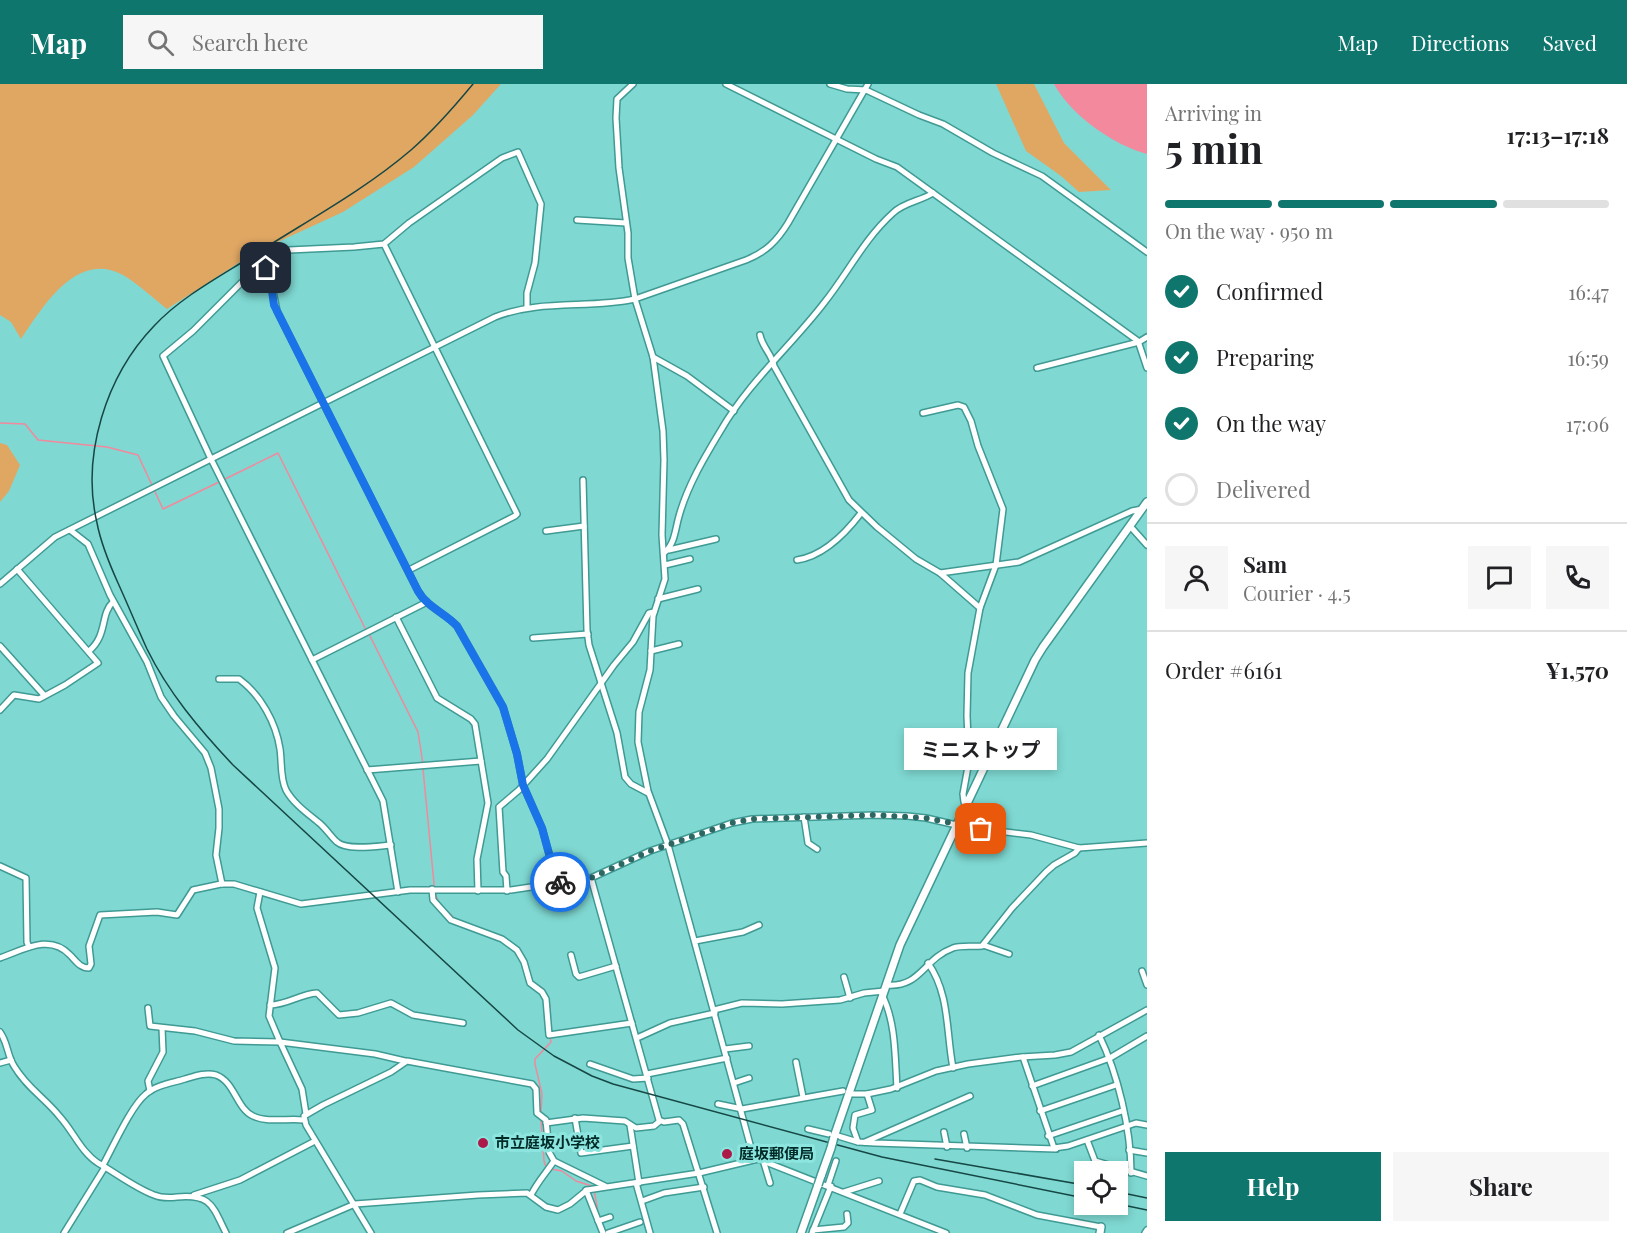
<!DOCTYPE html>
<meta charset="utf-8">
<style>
body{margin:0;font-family:"Playfair Display","Noto Sans JP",serif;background:#f6f6f6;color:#202124;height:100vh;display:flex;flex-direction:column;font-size:22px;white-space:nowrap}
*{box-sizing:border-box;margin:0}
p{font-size:20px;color:#757577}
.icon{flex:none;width:33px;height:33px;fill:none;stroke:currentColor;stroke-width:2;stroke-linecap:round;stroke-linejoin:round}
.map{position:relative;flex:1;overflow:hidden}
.drawer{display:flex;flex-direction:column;background:#fff;width:480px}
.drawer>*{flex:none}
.tools{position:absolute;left:1074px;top:1077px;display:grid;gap:12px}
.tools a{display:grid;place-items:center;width:54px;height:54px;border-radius:0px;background:#fff;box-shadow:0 3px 9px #0003;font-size:30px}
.pin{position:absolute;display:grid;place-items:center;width:51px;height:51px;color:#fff;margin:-26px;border-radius:12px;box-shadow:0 3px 9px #0006}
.courier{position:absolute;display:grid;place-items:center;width:60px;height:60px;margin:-30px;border:4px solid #1a73e8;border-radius:50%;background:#fff;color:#222;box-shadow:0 2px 8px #0007}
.bubble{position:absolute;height:42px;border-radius:0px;background:#fff;box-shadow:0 3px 9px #0003;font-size:20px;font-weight:700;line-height:42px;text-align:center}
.headline em{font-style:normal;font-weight:700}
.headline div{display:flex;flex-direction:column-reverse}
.headline{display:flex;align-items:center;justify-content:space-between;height:102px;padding:0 18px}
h1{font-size:39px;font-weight:700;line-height:45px}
.bar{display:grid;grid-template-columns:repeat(4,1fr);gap:9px 6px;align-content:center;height:72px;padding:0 18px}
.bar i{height:8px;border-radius:4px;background:#e0e0e0}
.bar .on{background:#0f766e}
.bar p{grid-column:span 4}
.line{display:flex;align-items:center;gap:15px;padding:0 18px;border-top:2px solid #e0e0e0}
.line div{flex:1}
.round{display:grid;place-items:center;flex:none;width:63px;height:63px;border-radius:0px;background:#f6f6f6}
ol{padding:0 18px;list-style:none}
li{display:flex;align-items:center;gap:18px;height:66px}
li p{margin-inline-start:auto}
li .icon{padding:6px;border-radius:50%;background:#0f766e;color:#fff;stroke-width:4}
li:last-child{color:#757577}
li i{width:33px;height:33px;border:3px solid #e0e0e0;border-radius:50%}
.cta{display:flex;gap:12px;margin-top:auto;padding:12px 18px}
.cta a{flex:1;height:69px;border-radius:0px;background:#0f766e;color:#fff;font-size:24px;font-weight:700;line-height:69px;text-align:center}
.cta a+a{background:#f6f6f6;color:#202124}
header{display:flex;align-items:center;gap:36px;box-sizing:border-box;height:84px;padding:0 30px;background:#0f766e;color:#fff}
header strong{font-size:28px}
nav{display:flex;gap:33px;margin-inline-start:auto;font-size:21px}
.search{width:420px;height:54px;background:#f6f6f6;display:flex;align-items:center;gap:15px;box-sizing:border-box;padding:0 21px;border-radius:0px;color:#757577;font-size:22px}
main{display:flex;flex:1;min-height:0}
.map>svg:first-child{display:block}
.green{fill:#e0a763}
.water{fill:#f2899c}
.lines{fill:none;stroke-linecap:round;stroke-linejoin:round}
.stream{stroke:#f2899c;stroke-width:1.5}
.minor-casing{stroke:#3f9a94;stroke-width:8}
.major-casing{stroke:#3f9a94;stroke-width:10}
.minor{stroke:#fff;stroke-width:5}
.major{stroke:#fff;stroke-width:7}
.rail{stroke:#164744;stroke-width:1.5}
.major-bridge-casing{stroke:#3f9a94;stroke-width:10;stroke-linecap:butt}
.major-bridge{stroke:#fff;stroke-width:7}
.done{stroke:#2d6763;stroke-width:6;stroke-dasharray:0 10.8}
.route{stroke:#1a73e8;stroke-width:8}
.poi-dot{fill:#ac1a49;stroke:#8ce6df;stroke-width:2}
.labels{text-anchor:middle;stroke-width:6;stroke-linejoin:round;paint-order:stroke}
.poi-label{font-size:15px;font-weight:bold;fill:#012a27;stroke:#8ce6df;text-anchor:start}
</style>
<header>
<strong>Map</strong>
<div class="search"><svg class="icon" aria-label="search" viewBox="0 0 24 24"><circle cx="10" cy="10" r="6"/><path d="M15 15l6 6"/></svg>Search here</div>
<nav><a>Map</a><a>Directions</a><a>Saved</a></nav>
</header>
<main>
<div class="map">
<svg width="1147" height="1149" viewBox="0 0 1147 1149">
<rect width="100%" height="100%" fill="#7fd8d2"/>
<!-- green -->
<g class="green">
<path d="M0,0H501L473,31L414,83L343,128L254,169L167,225C153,214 138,200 123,191C76,166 43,223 21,255L11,238L0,231Z"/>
<path d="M996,0H1034L1064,59L1111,106L1079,108L1061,92L1026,67Z"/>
<path d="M0,359L7,361L20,381L9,407L0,418Z"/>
</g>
<!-- water -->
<path class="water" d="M1054,0H1147V70C1113,61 1071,31 1054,0Z"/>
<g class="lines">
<!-- stream -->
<g class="stream">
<path d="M0,339L25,340L38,356L107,363L138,371L163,425L219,398"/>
<path d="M223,396L278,369L366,546"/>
<path d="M369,550L418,648L423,680"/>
<path d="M423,685L435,810L441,822"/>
<path d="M445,825L454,834"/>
<path d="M539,902C549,908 550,918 550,929"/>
<path d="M541,1030L542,1010L535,980V975L551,958L550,952"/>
<path d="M541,1035L544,1077L546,1083"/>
<path d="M551,1085L562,1087L576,1097L592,1102"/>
<path d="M594,1106L598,1128"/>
</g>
<!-- minor casing -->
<g class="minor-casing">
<g id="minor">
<path d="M633,0L617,15L616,34L619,84L628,149V174L635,215L653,273L663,347L664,376L662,451L665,495L653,532L650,586L639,628L638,658L648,707L668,761L754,1075"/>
<path d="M726,0L876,75L897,83L1138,257L1147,284"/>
<path d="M830,0L847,5L866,6L919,31L943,40L993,69L1042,92L1147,168"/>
<path d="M577,136L626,139"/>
<path d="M384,160L517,430L515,432L409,486"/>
<path d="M268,182L277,227L418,507C427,523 445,529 457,542L503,623L517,670L523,701L542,744L557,799"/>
<path d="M760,251C762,263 772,270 774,282L849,416L877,443L916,475L940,489L1019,478L1132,427L1142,425"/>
<path d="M653,273L687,292L734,327"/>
<path d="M1037,284L1139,258L1147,253"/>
<path d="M923,329L958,321L964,323L971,337L978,362L1003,425L996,481L980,524L968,589L967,632L969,677L963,710L964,718L967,722"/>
<path d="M583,396L587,546L589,561L617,649L625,693L631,700L648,709"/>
<path d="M1130,442L1147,461"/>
<path d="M70,446L88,460L110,511L147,578L161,613L174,632L205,669L211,684L219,725V744L216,771L222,800"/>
<path d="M546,447L584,442"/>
<path d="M669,466L716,455"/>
<path d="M664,469C674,461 675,448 678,436C686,404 704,374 721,346C748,299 791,262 824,219C848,189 864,155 893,129C904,118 921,117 933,109"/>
<path d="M797,476C824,472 845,450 861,429"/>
<path d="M665,481L690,475"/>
<path d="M940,489L980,524"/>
<path d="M0,500L55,453L495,233C540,215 589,225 635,215L746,176C766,168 777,157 788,139L868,0"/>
<path d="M658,515L698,505"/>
<path d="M396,533L437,614L471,635L475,640L488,719L477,775L478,807"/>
<path d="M533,554L588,550"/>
<path d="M0,562L44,611"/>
<path d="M89,567C108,551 100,530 113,518"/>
<path d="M651,567L679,560"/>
<path d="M312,576L427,518"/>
<path d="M219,595H239C261,611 276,639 280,665C282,678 280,694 286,706C293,719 307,729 318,738C326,744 330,752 337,758C347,767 378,762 391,761"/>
<path d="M0,626L14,611L39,615L65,601L98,579L17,485"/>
<path d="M367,686L481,677"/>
<path d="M804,733L808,759L817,765"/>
<path d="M0,782L26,794L27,858L29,863"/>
<path d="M591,794L659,1036L664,1038L679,1036L683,1040L717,1149"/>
<path d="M432,805L433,816L451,836L502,855L517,866L524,878L530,899L542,908L546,915L549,951L632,939"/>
<path d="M507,807L506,792L503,788L499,723L519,706L547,675L614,581L633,558L649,529L654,528"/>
<path d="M398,808L383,717L211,375L163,272L193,247L241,199L289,166L354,163L384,160L409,139L502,74L518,68L541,120L535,179L527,209V223"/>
<path d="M695,857L743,848L759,841"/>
<path d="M983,861L1009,870"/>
<path d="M571,871L576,890L579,893L616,882"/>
<path d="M0,874C23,866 50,849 70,871C76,877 80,884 89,884L91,880L89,862L100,831L157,828L177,831L193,806L221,800H234L301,820L410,806H511L591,794L650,767L732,739L752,735L875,731L907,732L926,734L965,743L1031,751L1079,764L1147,759"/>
<path d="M928,879C950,910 946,948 953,984"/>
<path d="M1142,887L1147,901"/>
<path d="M844,893L850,914"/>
<path d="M886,901C921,904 923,875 953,864C961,861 973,863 982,862L1012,824L1046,788L1054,781L1075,769L1079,764"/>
<path d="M882,911C896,938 895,974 897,1004"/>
<path d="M270,921C287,921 300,910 317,909L339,931L358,929L391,919L413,931L463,939"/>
<path d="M148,924L150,942L195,947L234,957L280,958L269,932L275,884L257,824L260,808"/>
<path d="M714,926L742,919L782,920L840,916L864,909L884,907"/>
<path d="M0,948C8,959 7,971 14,982C27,1004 45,1014 60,1033C73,1047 81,1068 98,1079C116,1089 135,1104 154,1111C161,1114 169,1114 177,1113C211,1110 212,1121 226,1149"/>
<path d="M1099,951C1118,990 1131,1045 1131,1089"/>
<path d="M637,954L670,939L715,929"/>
<path d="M725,965L749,962"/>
<path d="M1023,973L1054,1064L1068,1062L1136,1039L1147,1041"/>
<path d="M796,978L803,1013"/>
<path d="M0,979L11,976"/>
<path d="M590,980L633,995L648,994"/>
<path d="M647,990L727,974"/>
<path d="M734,999L749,994"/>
<path d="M1032,1002L1110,974L1147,952"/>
<path d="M150,1007L148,997L163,968L162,944"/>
<path d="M853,1010H867L891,1005L936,987L968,980L1021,973L1055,971L1071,968L1147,926"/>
<path d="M718,1020L742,1025L843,1007"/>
<path d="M1040,1027L1116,1001"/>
<path d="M306,1030L302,1005L280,958L375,970L405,977"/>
<path d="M575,1034L581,1069L633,1062"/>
<path d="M546,1039L583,1034L625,1037L636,1044L654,1042L660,1037"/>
<path d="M630,1041L639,1099"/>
<path d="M808,1045L829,1050"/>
<path d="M944,1048L947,1063"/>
<path d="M964,1050L967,1064"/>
<path d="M838,1052L858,1058L875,1059L1056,1065"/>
<path d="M1048,1052L1122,1027"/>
<path d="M1087,1056L1095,1077L1147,1092"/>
<path d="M858,1058L853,1044L855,1031L872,1026L867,1010"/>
<path d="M865,1058L970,1012"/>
<path d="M1129,1066L1147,1069"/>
<path d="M763,1076L770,1099"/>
<path d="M103,1081C113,1063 131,1022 146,1010C156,1001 172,999 185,995C195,992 206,988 216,991C235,998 236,1024 253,1032C268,1039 288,1034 304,1036"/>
<path d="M636,1099L650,1149"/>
<path d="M828,1101L836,1077"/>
<path d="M586,1106L603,1149"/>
<path d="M844,1108L879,1097"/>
<path d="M194,1111L240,1096L315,1057"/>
<path d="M531,1111C538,1097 546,1089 554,1077"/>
<path d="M642,1117L664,1109L704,1103"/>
<path d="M900,1130L914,1097L920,1096L937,1103L985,1111L1037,1131L1101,1143"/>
<path d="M598,1137L610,1133"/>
<path d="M813,1146L844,1143L848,1139L847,1130"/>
<path d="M64,1149L105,1083"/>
<path d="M287,1149L355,1120L478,1111L527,1109L546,1123L558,1126L570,1120L587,1106L699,1089L758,1075L946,1149"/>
<path d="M371,1149L306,1041L304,1032L323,1021L391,988L407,977L532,1000L536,1005L537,1029L546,1036L549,1068L554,1077L605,1102"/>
<path d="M608,1149L640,1138"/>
<path d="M812,1149L831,1102"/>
<path d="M1145,1149L1147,1146"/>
</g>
</g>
<!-- major casing -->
<g class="major-casing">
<g id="major">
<path d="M834,1053L900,861L1035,576L1043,563L1147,418"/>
<path d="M821,1092L831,1064"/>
<path d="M801,1149L818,1101"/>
<path d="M1100,1149L1101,1143"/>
</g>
</g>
<!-- minor -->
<use href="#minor" class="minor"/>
<!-- major -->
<use href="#major" class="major"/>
<!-- rail -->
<g class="rail">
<path d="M473,0C454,23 434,46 411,66C362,108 303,139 249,174C217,194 180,214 154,242C106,292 81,371 97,439C101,460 109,479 118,499C128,521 137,543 147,565C168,608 200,646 233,681L518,946L554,972L592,992L613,1000L882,1073L1084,1114"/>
<path d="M935,1075L1084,1101"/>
<path d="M1118,1108L1147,1114"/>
<path d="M1118,1120L1147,1126"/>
</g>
<!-- major-bridge casing -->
<g class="major-bridge-casing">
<g id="major-bridge">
<path d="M831,1064L834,1053"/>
<path d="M818,1101L821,1092"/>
</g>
</g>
<!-- major-bridge -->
<use href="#major-bridge" class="major-bridge"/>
</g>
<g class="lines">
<!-- done -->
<path class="done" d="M560,798L591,794L650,767L732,739L752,735L875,731L926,734L981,745"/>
<!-- route -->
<path class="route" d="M266,184L268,182L269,186L274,221L277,227L418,507C427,523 445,529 457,542L503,623L517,670L523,701L542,744L557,799L560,798"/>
</g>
<!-- markers -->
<g class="poi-dot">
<circle cx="483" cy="1059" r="6"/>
<circle cx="727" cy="1070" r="6"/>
</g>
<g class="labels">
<!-- poi labels -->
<g class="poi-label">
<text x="495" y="1064">市立庭坂小学校</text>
<text x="739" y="1075">庭坂郵便局</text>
</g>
</g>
</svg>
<div class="tools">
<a><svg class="icon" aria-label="locate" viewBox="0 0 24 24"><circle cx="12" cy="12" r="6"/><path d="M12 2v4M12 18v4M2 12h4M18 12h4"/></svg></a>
</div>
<div class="pin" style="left:981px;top:745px;background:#ea580c"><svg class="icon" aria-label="bag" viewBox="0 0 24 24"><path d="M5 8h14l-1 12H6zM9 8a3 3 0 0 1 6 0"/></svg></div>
<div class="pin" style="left:266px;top:184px;background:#1f2937"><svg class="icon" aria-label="home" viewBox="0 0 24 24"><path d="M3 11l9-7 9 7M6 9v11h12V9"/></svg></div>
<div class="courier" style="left:560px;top:798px"><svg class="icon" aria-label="bike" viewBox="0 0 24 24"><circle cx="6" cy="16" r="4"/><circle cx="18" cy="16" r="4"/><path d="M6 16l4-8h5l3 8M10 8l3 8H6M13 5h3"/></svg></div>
<div class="bubble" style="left:904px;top:644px;width:153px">ミニストップ</div>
</div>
<section class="drawer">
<div class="headline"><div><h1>5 min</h1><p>Arriving in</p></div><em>17:13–17:18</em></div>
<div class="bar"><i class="on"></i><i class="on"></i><i class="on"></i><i></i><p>On the way · 950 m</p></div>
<ol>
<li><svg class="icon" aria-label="check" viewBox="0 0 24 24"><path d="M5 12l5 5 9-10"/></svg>Confirmed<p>16:47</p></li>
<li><svg class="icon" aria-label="check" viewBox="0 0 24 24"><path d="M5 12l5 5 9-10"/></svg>Preparing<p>16:59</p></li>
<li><svg class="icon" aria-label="check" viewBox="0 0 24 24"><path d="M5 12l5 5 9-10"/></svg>On the way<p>17:06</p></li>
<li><i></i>Delivered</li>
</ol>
<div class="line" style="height:108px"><a class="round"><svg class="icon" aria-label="person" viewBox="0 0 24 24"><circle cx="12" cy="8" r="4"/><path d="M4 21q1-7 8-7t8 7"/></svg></a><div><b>Sam</b><p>Courier · 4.5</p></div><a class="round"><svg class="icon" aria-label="chat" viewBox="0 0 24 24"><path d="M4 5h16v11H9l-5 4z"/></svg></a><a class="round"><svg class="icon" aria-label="phone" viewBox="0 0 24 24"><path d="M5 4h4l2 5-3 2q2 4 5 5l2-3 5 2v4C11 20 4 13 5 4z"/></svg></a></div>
<div class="line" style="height:78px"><div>Order #6161</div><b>¥1,570</b></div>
<div class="cta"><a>Help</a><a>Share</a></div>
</section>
</main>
